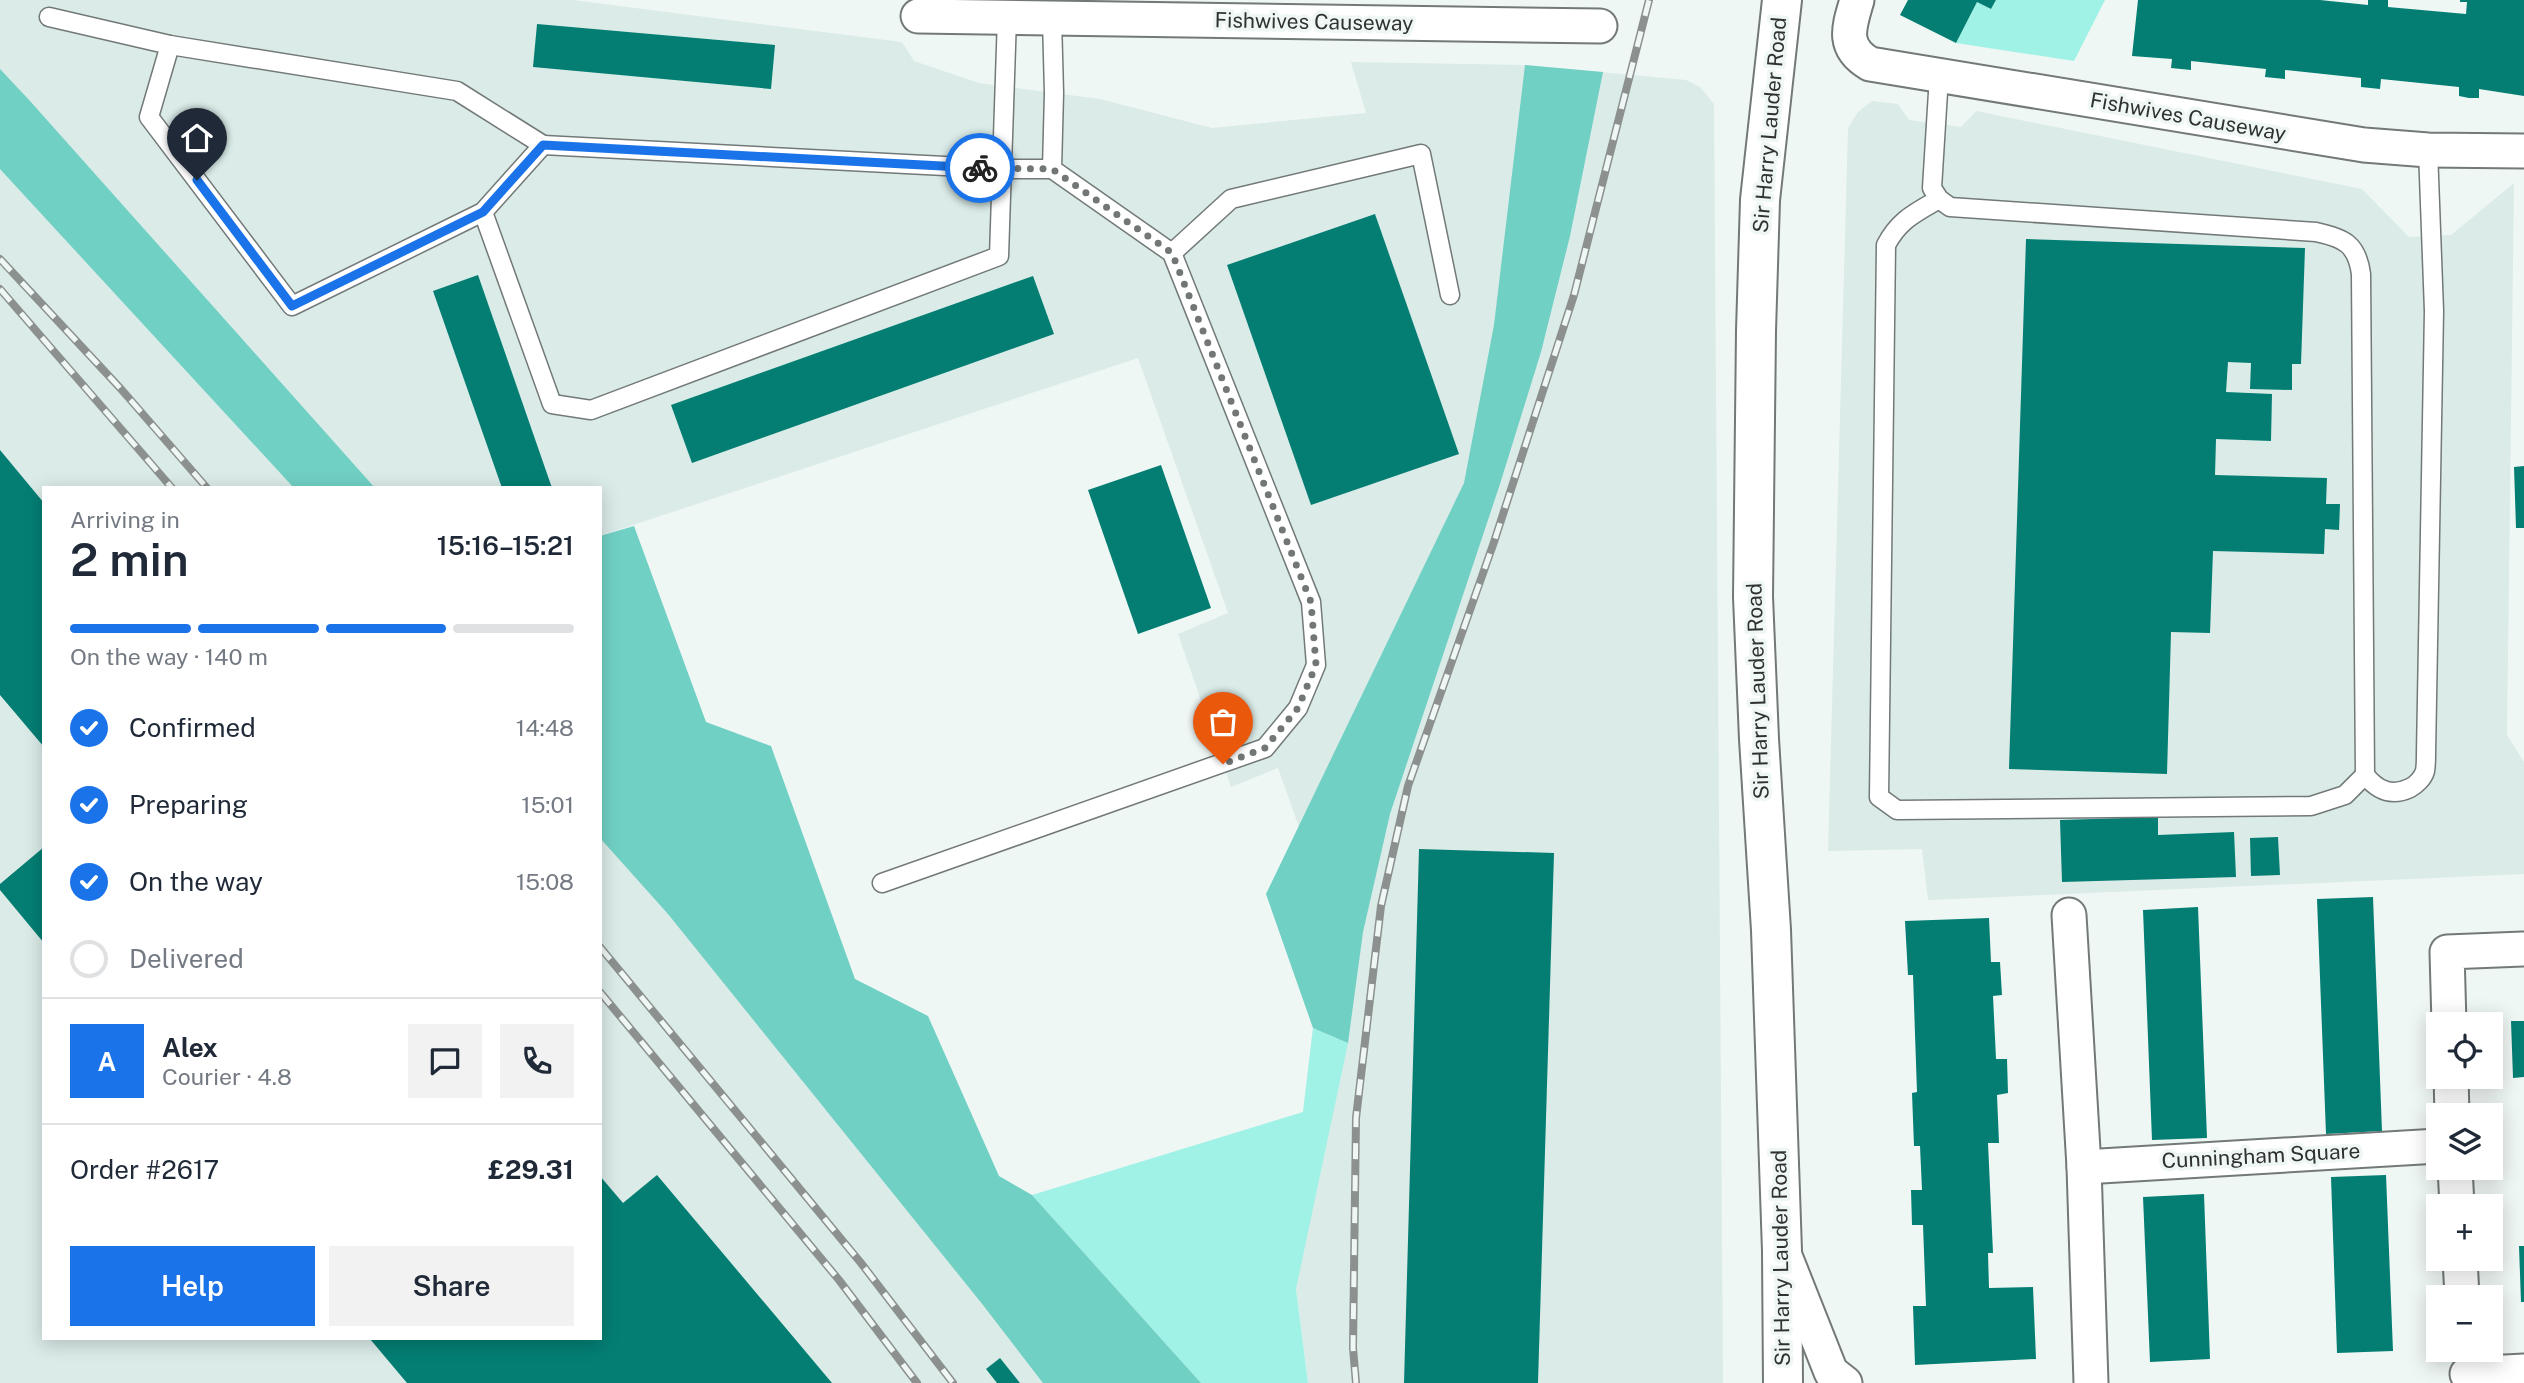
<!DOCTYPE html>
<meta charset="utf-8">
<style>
body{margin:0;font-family:"Public Sans",sans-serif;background:#f2f2f3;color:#1f2937;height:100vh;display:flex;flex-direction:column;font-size:26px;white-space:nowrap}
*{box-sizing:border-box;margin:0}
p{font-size:23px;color:#747a83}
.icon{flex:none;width:38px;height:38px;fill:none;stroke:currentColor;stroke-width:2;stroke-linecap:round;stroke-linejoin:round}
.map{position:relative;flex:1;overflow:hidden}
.drawer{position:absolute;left:42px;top:486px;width:560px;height:854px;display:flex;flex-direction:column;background:#fff;border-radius:0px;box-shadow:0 4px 18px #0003}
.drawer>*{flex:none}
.controls{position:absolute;left:2426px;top:1012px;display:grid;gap:14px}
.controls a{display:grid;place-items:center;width:77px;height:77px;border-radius:0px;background:#fff;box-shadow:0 4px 18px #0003;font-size:35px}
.pin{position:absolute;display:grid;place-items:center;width:60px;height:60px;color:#fff;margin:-72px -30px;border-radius:50% 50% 50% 0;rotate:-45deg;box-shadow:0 0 7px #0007}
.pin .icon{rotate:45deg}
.courier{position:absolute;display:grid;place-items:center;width:70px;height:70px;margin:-35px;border:5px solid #1a73e8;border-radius:50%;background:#fff;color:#222;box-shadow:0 2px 9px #0007}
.headline em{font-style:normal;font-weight:600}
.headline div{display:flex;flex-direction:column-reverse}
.headline{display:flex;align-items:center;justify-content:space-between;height:119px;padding:0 28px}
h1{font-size:46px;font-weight:600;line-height:52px}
.bar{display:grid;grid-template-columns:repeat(4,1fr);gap:10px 7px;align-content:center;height:84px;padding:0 28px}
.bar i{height:9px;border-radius:5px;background:#e0e1e3}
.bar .current{background:#1a73e8}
.bar p{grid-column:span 4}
.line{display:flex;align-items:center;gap:18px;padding:0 28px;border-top:2px solid #e0e1e3}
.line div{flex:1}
.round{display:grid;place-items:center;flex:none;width:74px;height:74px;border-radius:0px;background:#f2f2f3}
ol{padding:0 28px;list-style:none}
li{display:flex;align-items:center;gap:21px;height:77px}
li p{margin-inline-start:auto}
li .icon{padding:7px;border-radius:50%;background:#1a73e8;color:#fff;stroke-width:4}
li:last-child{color:#747a83}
li i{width:38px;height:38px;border:4px solid #e0e1e3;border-radius:50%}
.button{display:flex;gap:14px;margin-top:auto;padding:14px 28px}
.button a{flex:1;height:80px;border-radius:0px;background:#1a73e8;color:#fff;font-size:28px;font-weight:600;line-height:80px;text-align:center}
.button a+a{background:#f2f2f3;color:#1f2937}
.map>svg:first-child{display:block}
.built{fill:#daebe8}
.green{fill:#a1f2e6}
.forest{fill:#70d0c4}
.building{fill:#047e73}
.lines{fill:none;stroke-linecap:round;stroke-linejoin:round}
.service-casing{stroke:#727978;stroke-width:21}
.minor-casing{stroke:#727978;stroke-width:37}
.primary-casing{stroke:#727978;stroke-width:42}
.service{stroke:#fff;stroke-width:18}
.minor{stroke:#fff;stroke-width:33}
.primary{stroke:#fff;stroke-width:38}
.rail-casing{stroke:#8c9190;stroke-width:8}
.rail{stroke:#eff7f5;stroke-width:5;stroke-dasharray:16;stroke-linecap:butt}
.done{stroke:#727776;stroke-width:7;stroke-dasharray:0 12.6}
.route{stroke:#1a73e8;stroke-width:9}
.labels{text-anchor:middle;stroke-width:7;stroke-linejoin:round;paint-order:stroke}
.street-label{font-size:21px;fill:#2f3231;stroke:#eff7f5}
</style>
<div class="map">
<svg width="2524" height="1383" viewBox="0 0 2524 1383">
<rect width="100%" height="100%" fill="#eff7f5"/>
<!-- built -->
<g class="built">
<path d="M0,0H573L902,42L914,61L979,83L1100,99L1212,128L1366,113L1351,62L1525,65L1686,80L1700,87L1714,104L1723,1383H1308L1296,1289L1303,1112L1313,1028L1266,894L1299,827L1278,768L1231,787L1178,634L1228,613L1138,358L600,536V488H44V1339H600V744L1075,1383H0Z"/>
<path d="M1872,101L1898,104L1909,120L1961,127L1976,111L2362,189L2409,237L2451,235L2514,183L2507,735L2524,762V874L1928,900L1922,849L1828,851L1848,128L1858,112Z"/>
</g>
<!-- green -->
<g class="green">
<path d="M1996,0H2105L2074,61L1956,43L1977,2L1991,9Z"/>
<path d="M1313,1028L1348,1043L1296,1289L1308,1383H1201L1032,1195L1303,1112Z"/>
</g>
<!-- forest -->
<g class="forest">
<path d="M1525,65L1603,72L1570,236L1541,352L1500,484L1390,814L1363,932L1348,1043L1313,1028L1266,894L1464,483L1494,325Z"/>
<path d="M0,69L30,101L375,488H294L0,169Z"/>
<path d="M634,526L706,722L771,746L855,979L928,1016L999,1176L1032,1195L1201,1383H1043L983,1305L668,914L600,838V536Z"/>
</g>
<!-- building -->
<g class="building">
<path d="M1908,0H1996L1991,9L1977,2L1956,43L1900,15Z"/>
<path d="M2138,0H2320L2368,5V0H2388V7L2466,14L2467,2H2460V0H2524V96L2479,89V98H2469L2459,96V87L2381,79L2380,89L2361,87V78L2285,70V79L2265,77L2266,69L2191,61V70L2171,68L2172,59L2132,56Z"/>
<path d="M537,24L775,45L771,89L533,67Z"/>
<path d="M1375,214L1459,454L1311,505L1227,265Z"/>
<path d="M2026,239L2305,248L2301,364H2292V390L2250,389L2251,363L2228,362L2226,392L2272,394L2271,441L2216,439L2215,475L2327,478L2326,504H2340L2339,530L2325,529L2324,554L2213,551L2210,633L2171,632L2167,774L2009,769Z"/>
<path d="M478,275L552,488H502L433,291Z"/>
<path d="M1033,276L1054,334L692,463L671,405Z"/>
<path d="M0,450L44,503V747L0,695Z"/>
<path d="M1161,465L1211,608L1138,634L1088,490Z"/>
<path d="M2524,466V528H2516L2514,467Z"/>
<path d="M2158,817V835L2234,832L2236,877L2062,882L2060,820Z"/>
<path d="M2278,837L2280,875L2251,876L2250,838Z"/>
<path d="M44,847V943L0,890V884Z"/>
<path d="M1419,849L1554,853L1538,1383H1404Z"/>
<path d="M2373,897L2382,1131L2326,1134L2317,899Z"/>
<path d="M2198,907L2207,1138L2152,1140L2143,910Z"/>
<path d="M1989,918L1991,962H2000L2002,995L1993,996L1996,1059H2007L2008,1093L1997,1095L1999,1143H1988L1993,1253H1988L1989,1288L2033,1287L2036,1359L1915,1365L1913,1306H1926L1923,1225H1912L1911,1190H1922L1920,1146H1914L1912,1093L1917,1092L1915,1034L1913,975H1908L1905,921Z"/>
<path d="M2511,1021H2524V1077L2513,1078Z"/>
<path d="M657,1175L832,1383H407L370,1339H600V1176L623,1203Z"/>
<path d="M2386,1175L2393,1351L2337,1353L2331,1177Z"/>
<path d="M2204,1194L2210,1359L2150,1362L2143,1197Z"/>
<path d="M2519,1246H2524V1302H2521Z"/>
<path d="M1000,1358L1020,1383H997L986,1369Z"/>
</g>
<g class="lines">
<!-- service casing -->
<g class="service-casing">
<g id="service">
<path d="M49,17L170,45L457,91L543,145L483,212L552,404L591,410L999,256L1007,17"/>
<path d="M170,45L149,117L292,306L483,212"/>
<path d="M1939,76L1932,188L1939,199L1950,207L2316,232C2344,238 2357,244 2361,274L2365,775C2377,790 2391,797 2410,788C2416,785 2423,778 2425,771C2426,766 2426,759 2426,754L2434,311L2428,150"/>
<path d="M543,145L1002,169H1052"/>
<path d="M1939,199C1915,213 1899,220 1886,245L1879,797L1897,810L2311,806L2345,795L2365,775"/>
<path d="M1172,253L1231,199L1421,154L1450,295"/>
<path d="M882,883L1265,748L1298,708L1316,665L1311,602L1172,253L1052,169L1054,93L1052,19"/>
</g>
</g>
<!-- minor casing -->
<g class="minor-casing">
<g id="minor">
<path d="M1857,0C1849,27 1841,47 1870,64L2364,145L2428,150L2524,151"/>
<path d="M918,16L1600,26"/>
<path d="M2069,915L2084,1167L2091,1383"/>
<path d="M2449,1024L2447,952L2523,949"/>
<path d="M2451,1076L2452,1115"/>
<path d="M2084,1167L2438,1146"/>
<path d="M2455,1167L2457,1206"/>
<path d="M1785,1256L1831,1372L1845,1383"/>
<path d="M2460,1258L2462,1297"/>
<path d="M2467,1374L2524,1371"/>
</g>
</g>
<!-- primary casing -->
<g class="primary-casing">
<path id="primary" d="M1782,0L1760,200L1756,331L1753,597L1759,739L1771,930L1782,1251L1783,1383"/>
</g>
<!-- service -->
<use href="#service" class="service"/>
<!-- minor -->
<use href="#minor" class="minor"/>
<!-- primary -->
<use href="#primary" class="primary"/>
<!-- rail casing -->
<g class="rail-casing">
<g id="rail">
<path d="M0,259L121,389L207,488"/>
<path d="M0,289L172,488"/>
<path d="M600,947L861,1263L953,1383"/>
<path d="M600,992L839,1280L917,1383"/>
<path d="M1356,1383L1353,1348L1356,1118L1381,906L1408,786L1494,542L1574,295L1649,0"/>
</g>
</g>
<!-- rail -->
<use href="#rail" class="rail"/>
</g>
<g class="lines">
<!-- done -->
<path class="done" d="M980,168L1052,169L1172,253L1311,602L1316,665L1298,708L1265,748L1223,764"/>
<!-- route -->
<path class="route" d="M197,180L292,306L483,212L543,145L980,168"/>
</g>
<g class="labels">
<!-- street labels -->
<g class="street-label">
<text transform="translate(1314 22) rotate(1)" y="7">Fishwives Causeway</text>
<text transform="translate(2188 117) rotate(10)" y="7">Fishwives Causeway</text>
<text transform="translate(1770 125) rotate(-85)" y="7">Sir Harry Lauder Road</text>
<text transform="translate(1758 691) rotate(-92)" y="7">Sir Harry Lauder Road</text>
<text transform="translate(2261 1156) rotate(-3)" y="7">Cunningham Square</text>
<text transform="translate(1781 1258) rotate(-91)" y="7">Sir Harry Lauder Road</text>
</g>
</g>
</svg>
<div class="controls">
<a><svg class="icon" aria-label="locate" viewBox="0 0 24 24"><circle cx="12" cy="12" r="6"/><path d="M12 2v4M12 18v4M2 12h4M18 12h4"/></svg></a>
<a><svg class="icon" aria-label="layers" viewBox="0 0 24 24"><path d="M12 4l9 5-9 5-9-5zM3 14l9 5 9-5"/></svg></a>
<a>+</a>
<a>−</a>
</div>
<div class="pin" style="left:1223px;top:764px;background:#ea580c"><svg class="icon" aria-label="bag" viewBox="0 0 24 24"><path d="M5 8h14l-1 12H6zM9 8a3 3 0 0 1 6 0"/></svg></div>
<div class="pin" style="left:197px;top:180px;background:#1f2937"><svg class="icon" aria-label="home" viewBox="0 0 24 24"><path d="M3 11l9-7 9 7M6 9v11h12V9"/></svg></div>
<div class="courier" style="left:980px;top:168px"><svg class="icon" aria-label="bike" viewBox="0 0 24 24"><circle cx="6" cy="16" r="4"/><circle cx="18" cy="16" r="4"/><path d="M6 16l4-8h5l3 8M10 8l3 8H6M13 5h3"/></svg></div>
<section class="drawer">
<div class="headline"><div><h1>2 min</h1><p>Arriving in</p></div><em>15:16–15:21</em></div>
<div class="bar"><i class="current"></i><i class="current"></i><i class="current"></i><i></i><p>On the way · 140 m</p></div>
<ol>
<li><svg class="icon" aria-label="check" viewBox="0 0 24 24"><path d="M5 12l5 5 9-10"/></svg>Confirmed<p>14:48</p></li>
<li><svg class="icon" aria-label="check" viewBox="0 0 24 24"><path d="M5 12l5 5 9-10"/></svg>Preparing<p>15:01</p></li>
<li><svg class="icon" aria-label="check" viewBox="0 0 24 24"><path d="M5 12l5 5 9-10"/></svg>On the way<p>15:08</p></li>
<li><i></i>Delivered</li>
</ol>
<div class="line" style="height:126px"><b class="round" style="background:#1a73e8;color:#fff">A</b><div><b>Alex</b><p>Courier · 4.8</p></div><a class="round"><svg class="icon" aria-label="chat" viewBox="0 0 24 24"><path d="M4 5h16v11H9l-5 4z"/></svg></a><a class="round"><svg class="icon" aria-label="phone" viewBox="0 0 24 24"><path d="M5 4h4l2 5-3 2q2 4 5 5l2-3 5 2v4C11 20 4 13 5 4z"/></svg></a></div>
<div class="line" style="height:91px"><div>Order #2617</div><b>£29.31</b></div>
<div class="button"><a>Help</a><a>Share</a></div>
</section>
</div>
